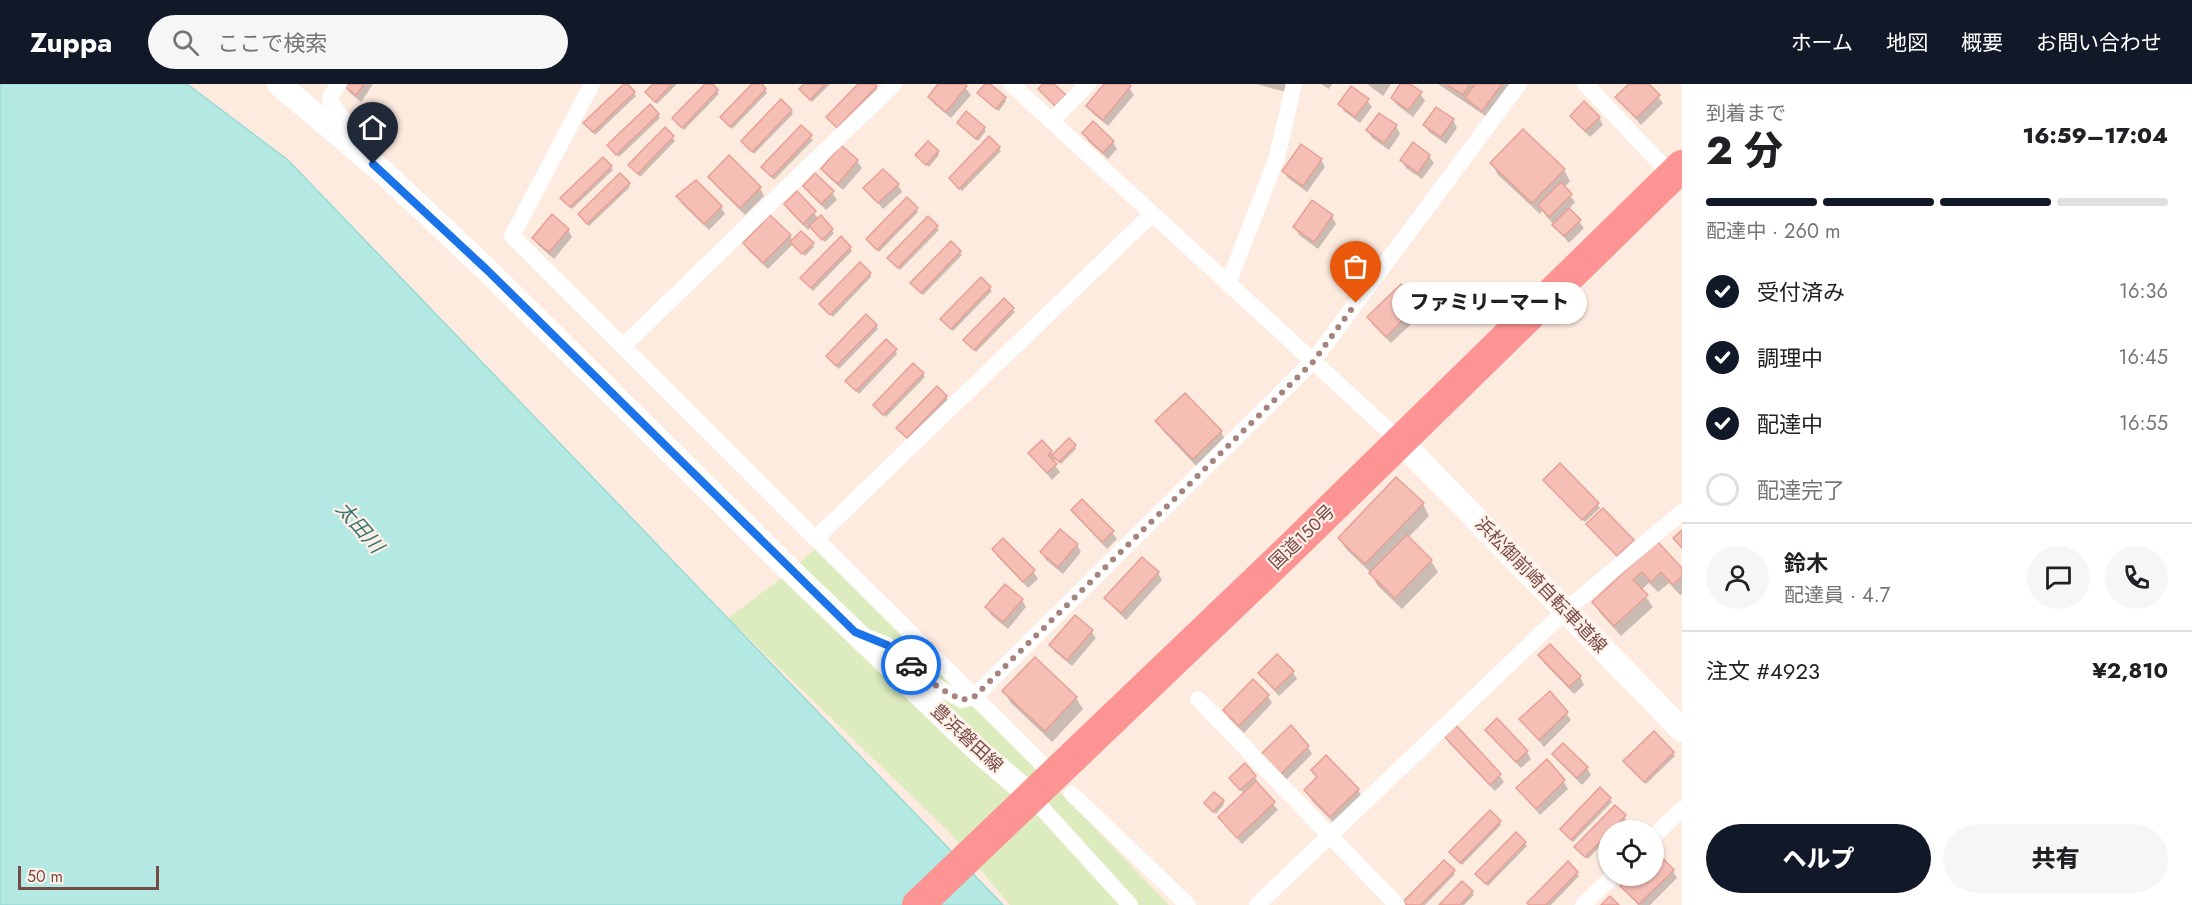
<!DOCTYPE html>
<html lang="ja">
<meta charset="utf-8">
<style>
body{margin:0;font-family:Jost,"Noto Sans JP",sans-serif;background:#f6f6f6;color:#202124;height:100vh;display:flex;flex-direction:column;font-size:22px;white-space:nowrap}
*{box-sizing:border-box;margin:0}
p{font-size:20px;color:#757577}
.icon{flex:none;width:33px;height:33px;fill:none;stroke:currentColor;stroke-width:2;stroke-linecap:round;stroke-linejoin:round}
.map{position:relative;flex:1;overflow:hidden}
.details{display:flex;flex-direction:column;background:#fff;width:510px}
.details>*{flex:none}
.buttons{position:absolute;left:1598px;top:736px;display:grid;gap:12px}
.buttons a{display:grid;place-items:center;width:66px;height:66px;border-radius:50%;background:#fff;box-shadow:0 2px 4px #0004;font-size:30px}
.scale{position:absolute;left:18px;bottom:15px;width:141px;box-sizing:border-box;padding-left:6px;border:3px solid #764b46;border-top:0;font-size:16px;line-height:21px;white-space:nowrap;color:#764b46;-webkit-text-stroke:4px #fff0e8;paint-order:stroke}
.pin{position:absolute;display:grid;place-items:center;width:51px;height:51px;color:#fff;margin:-62px -26px;border-radius:50% 50% 50% 0;rotate:-45deg;box-shadow:0 0 6px #0007}
.pin .icon{rotate:45deg}
.courier{position:absolute;display:grid;place-items:center;width:60px;height:60px;margin:-30px;border:4px solid #1a73e8;border-radius:50%;background:#fff;color:#222;box-shadow:0 2px 8px #0007}
.bubble{position:absolute;height:42px;border-radius:21px;background:#fff;box-shadow:0 2px 4px #0004;font-size:20px;font-weight:800;line-height:42px;text-align:center}
.overview em{font-style:normal;font-weight:800}
.overview div{display:flex;flex-direction:column-reverse}
.overview{display:flex;align-items:center;justify-content:space-between;height:102px;padding:0 24px}
h1{font-size:39px;font-weight:800;line-height:45px}
.bar{display:grid;grid-template-columns:repeat(4,1fr);gap:9px 6px;align-content:center;height:72px;padding:0 24px}
.bar i{height:8px;border-radius:4px;background:#e0e0e0}
.bar .selected{background:#111827}
.bar p{grid-column:span 4}
.line{display:flex;align-items:center;gap:15px;padding:0 24px;border-top:2px solid #e0e0e0}
.line div{flex:1}
.round{display:grid;place-items:center;flex:none;width:63px;height:63px;border-radius:32px;background:#f6f6f6}
ol{padding:0 24px;list-style:none}
li{display:flex;align-items:center;gap:18px;height:66px}
li p{margin-inline-start:auto}
li .icon{padding:6px;border-radius:50%;background:#111827;color:#fff;stroke-width:4}
li:last-child{color:#757577}
li i{width:33px;height:33px;border:3px solid #e0e0e0;border-radius:50%}
.action{display:flex;gap:12px;margin-top:auto;padding:12px 24px}
.action a{flex:1;height:69px;border-radius:36px;background:#111827;color:#fff;font-size:24px;font-weight:800;line-height:69px;text-align:center}
.action a+a{background:#f6f6f6;color:#202124}
header{display:flex;align-items:center;gap:36px;box-sizing:border-box;height:84px;padding:0 30px;background:#111827;color:#fff}
header strong{font-size:28px}
nav{display:flex;gap:33px;margin-inline-start:auto;font-size:21px}
.search{width:420px;height:54px;background:#f6f6f6;display:flex;align-items:center;gap:15px;box-sizing:border-box;padding:0 21px;border-radius:33px;color:#757577;font-size:22px}
main{display:flex;flex:1;min-height:0}
.map>svg:first-child{display:block}
.green{fill:#dcecbe}
.water{fill:#b4e8e2;stroke:#99dad4;stroke-width:1.5}
.shadow{fill:#0003}
.building{fill:#f5bfb6;stroke:#e8a095;stroke-width:1.5}
.lines{fill:none;stroke-linecap:round;stroke-linejoin:round}
.street{stroke:#fff;stroke-width:16}
.secondary{stroke:#fff;stroke-width:24}
.highway{stroke:#fc9493;stroke-width:32}
.done{stroke:#a6837c;stroke-width:6;stroke-dasharray:0 10.8}
.route{stroke:#1a73e8;stroke-width:8}
.labels{text-anchor:middle;stroke-width:4.5;stroke-linejoin:round;paint-order:stroke}
.street-label{font-size:18px;fill:#764b46;stroke:#fff0e8}
.water-label{font-size:20px;font-style:italic;fill:#367570;stroke:#fff0e8}
</style>
<header>
<strong>Zuppa</strong>
<div class="search"><svg class="icon" aria-label="search" viewBox="0 0 24 24"><circle cx="10" cy="10" r="6"/><path d="M15 15l6 6"/></svg>ここで検索</div>
<nav><a>ホーム</a><a>地図</a><a>概要</a><a>お問い合わせ</a></nav>
</header>
<main>
<div class="map">
<svg width="1682" height="821" viewBox="0 0 1682 821">
<rect width="100%" height="100%" fill="#feebe0"/>
<!-- green -->
<path class="green" d="M820,460L1169,821H1010L950,749L728,534L791,487Z"/>
<!-- water -->
<path class="water" d="M0,0H187L288,76L1003,821H0Z"/>
<!-- shadow -->
<g class="shadow">
<path d="M347,0H373L361,18L350,9L346,2Z"/>
<path d="M626,0L636,12L595,51L587,42Z"/>
<path d="M655,0H677L657,20L647,9Z"/>
<path d="M707,0H711L719,10L684,46L674,34Z"/>
<path d="M754,0H760L767,9L732,45L724,37Z"/>
<path d="M806,0H830L812,18L803,8Z"/>
<path d="M860,0H873L878,6L839,46L828,34Z"/>
<path d="M940,0H962L971,11L951,34L934,20L929,13Z"/>
<path d="M987,0L1006,17L999,27L979,10Z"/>
<path d="M1106,0H1126L1134,11L1108,42L1092,29L1088,22Z"/>
<path d="M1256,0H1288L1286,8Z"/>
<path d="M1321,0H1332L1329,5Z"/>
<path d="M1367,0H1391L1383,12Z"/>
<path d="M1402,0H1408L1420,9L1425,17L1413,33L1397,21L1392,14Z"/>
<path d="M1438,0H1510L1487,33Z"/>
<path d="M1631,0H1647L1663,19L1641,41L1617,13Z"/>
<path d="M1367,16L1372,23L1360,39L1344,27L1340,20Z"/>
<path d="M791,27L793,30L754,70L745,60Z"/>
<path d="M658,31L660,34L619,73L611,65Z"/>
<path d="M1572,32L1599,33L1603,41L1590,53L1576,39Z"/>
<path d="M1453,36L1457,44L1446,60L1429,48L1425,41Z"/>
<path d="M959,39L984,44L986,47L978,57Z"/>
<path d="M1396,42L1400,50L1389,66L1372,54L1368,47Z"/>
<path d="M801,43L813,56L774,96L763,83Z"/>
<path d="M665,45L675,57L640,93L632,84Z"/>
<path d="M1084,49L1113,58L1117,65L1108,75L1088,57Z"/>
<path d="M841,63L857,77L862,84L843,106L827,92L823,85Z"/>
<path d="M999,64L1001,67L962,107L952,97Z"/>
<path d="M938,68L939,71L929,83L919,74Z"/>
<path d="M1429,72L1434,79L1422,95L1406,84L1401,76Z"/>
<path d="M729,74L760,104L764,112L745,131L714,100L710,93Z"/>
<path d="M603,75L613,86L572,125L564,117Z"/>
<path d="M1321,76L1325,83L1307,108L1288,94L1283,87Z"/>
<path d="M1492,80L1564,86L1570,97L1564,104L1575,118L1569,125L1584,144L1569,159L1542,127L1540,130L1498,91Z"/>
<path d="M883,87L898,101L902,108L883,125L865,104Z"/>
<path d="M628,100L630,103L589,142L581,133Z"/>
<path d="M805,102L832,108L837,116L826,126L809,109Z"/>
<path d="M797,109L819,135L820,133L834,149L825,158L811,143L808,146L790,128L785,120Z"/>
<path d="M678,113L721,123L725,130L709,146L682,120Z"/>
<path d="M1312,118L1332,132L1336,140L1318,165L1299,151L1294,143Z"/>
<path d="M916,125L918,128L879,168L870,159Z"/>
<path d="M928,134L939,146L900,186L891,177Z"/>
<path d="M568,146L572,153L554,175L538,161L533,154Z"/>
<path d="M790,152L793,157L812,160L814,163L805,172L793,160L768,185L749,167L745,159Z"/>
<path d="M951,159L962,171L923,211L914,202Z"/>
<path d="M850,163L852,167L813,207L804,197Z"/>
<path d="M870,190L871,193L833,233L823,223Z"/>
<path d="M981,195L992,207L953,247L944,238Z"/>
<path d="M1401,202L1419,220L1424,228L1391,259L1373,241L1369,233Z"/>
<path d="M1004,216L1015,228L976,268L967,259Z"/>
<path d="M876,241L878,245L839,285L829,275L828,272Z"/>
<path d="M895,266L897,270L859,310L849,300Z"/>
<path d="M923,290L925,293L886,333L876,324Z"/>
<path d="M937,304L948,316L909,356L900,347Z"/>
<path d="M1157,337L1221,348L1227,359L1200,386L1164,348Z"/>
<path d="M1075,362L1076,365L1061,380L1056,375L1052,378L1060,388L1052,396L1030,369L1051,367L1053,371Z"/>
<path d="M1560,382L1600,424L1585,438L1547,399Z"/>
<path d="M1423,420L1429,432L1408,454L1431,477L1438,488L1402,525L1377,501L1371,489L1346,465L1339,454Z"/>
<path d="M1073,426L1112,448L1117,455L1107,465L1077,433Z"/>
<path d="M1657,459L1682,486V510L1680,511L1669,499L1658,508L1649,499L1641,506L1653,523L1621,552L1600,529L1594,518Z"/>
<path d="M1077,461L1081,468L1063,490L1046,476L1042,469Z"/>
<path d="M993,465L1033,487L1038,495L1028,504L998,473Z"/>
<path d="M1158,489L1162,496L1126,536L1111,521L1106,514Z"/>
<path d="M1022,516L1026,523L1008,545L991,531L987,524Z"/>
<path d="M1091,547L1096,554L1072,582L1055,568L1051,561Z"/>
<path d="M1540,572L1580,593L1584,601L1574,610L1544,579Z"/>
<path d="M1293,588L1297,595L1279,612L1259,589Z"/>
<path d="M1004,607L1076,614L1083,625L1052,658L1011,619Z"/>
<path d="M1268,612L1272,619L1244,649L1229,634L1225,626Z"/>
<path d="M1566,629L1571,636L1544,663L1521,636Z"/>
<path d="M1487,646L1527,668L1531,675L1521,684L1491,653Z"/>
<path d="M1445,652L1499,691L1504,698L1495,707L1449,659Z"/>
<path d="M1308,663L1312,670L1285,697L1267,678Z"/>
<path d="M1673,668L1675,672L1646,700L1627,680Z"/>
<path d="M1554,670L1587,684L1591,691L1582,701L1559,678Z"/>
<path d="M1313,687L1358,706L1364,717L1338,743L1313,718L1306,707L1318,695Z"/>
<path d="M1255,693L1257,696L1255,698L1278,726L1242,760L1220,733L1244,710L1232,697Z"/>
<path d="M1563,697L1568,705L1540,731L1518,704Z"/>
<path d="M1610,715L1612,718L1573,758L1564,749L1562,746Z"/>
<path d="M1223,717L1224,720L1216,730L1207,722Z"/>
<path d="M1624,732L1626,735L1615,747H1608V754L1588,775L1578,766Z"/>
<path d="M1499,738L1501,741L1462,781L1453,772Z"/>
<path d="M1516,750L1527,762L1488,802L1479,793Z"/>
<path d="M1653,772L1673,787L1677,794L1650,821H1638L1622,802L1632,792H1653Z"/>
<path d="M1453,787L1455,790L1425,821H1407L1405,818Z"/>
<path d="M1577,789L1579,792L1551,821H1530Z"/>
<path d="M1472,808L1474,811L1464,821H1441Z"/>
</g>
<!-- building -->
<g class="building">
<path d="M345,0H364L356,11L344,2Z"/>
<path d="M624,0H628L635,8L593,48L583,39Z"/>
<path d="M653,0H672L655,18L645,8Z"/>
<path d="M705,0H713L718,6L682,44L672,34Z"/>
<path d="M752,0H762L766,5L730,43L720,33Z"/>
<path d="M804,0H825L810,16L799,5Z"/>
<path d="M858,0H875L877,2L837,44L826,33Z"/>
<path d="M938,0H965L967,2L946,28L928,13Z"/>
<path d="M985,0H990L1006,13L996,25L977,9Z"/>
<path d="M1043,0H1054L1066,11L1055,22L1038,5Z"/>
<path d="M1104,0H1128L1131,2L1103,36L1086,22Z"/>
<path d="M1400,0H1410L1422,8L1408,26L1391,14Z"/>
<path d="M1446,0H1470L1463,11Z"/>
<path d="M1475,0H1502L1482,27L1465,14Z"/>
<path d="M1629,0H1649L1660,11L1636,34L1615,13Z"/>
<path d="M1351,2L1369,15L1355,33L1338,20Z"/>
<path d="M781,15L792,26L752,68L741,57Z"/>
<path d="M1584,17L1600,33L1585,47L1570,32Z"/>
<path d="M650,20L659,30L616,71L607,61Z"/>
<path d="M1436,23L1454,35L1441,53L1423,41Z"/>
<path d="M966,27L985,43L976,55L957,39Z"/>
<path d="M1379,29L1397,41L1384,59L1366,46Z"/>
<path d="M1093,37L1114,57L1103,69L1082,49Z"/>
<path d="M801,41L812,51L772,93L761,83Z"/>
<path d="M665,43L674,52L638,90L628,81Z"/>
<path d="M1523,45L1565,85L1532,119L1490,79Z"/>
<path d="M989,52L1000,63L959,105L949,94Z"/>
<path d="M928,57L939,67L926,81L915,71Z"/>
<path d="M1413,58L1430,71L1418,89L1400,76Z"/>
<path d="M1301,60L1322,75L1303,102L1282,87Z"/>
<path d="M841,61L858,76L838,100L821,85Z"/>
<path d="M729,71L761,103L740,124L708,93Z"/>
<path d="M603,73L612,82L570,123L560,114Z"/>
<path d="M883,85L899,100L878,119L863,104Z"/>
<path d="M620,89L630,99L587,140L578,130Z"/>
<path d="M815,89L834,107L821,120L803,102Z"/>
<path d="M696,96L722,122L704,140L676,112Z"/>
<path d="M1561,98L1572,110L1549,133L1538,121Z"/>
<path d="M797,107L816,127L803,140L784,120Z"/>
<path d="M907,113L918,124L877,166L866,155Z"/>
<path d="M1312,116L1333,131L1314,158L1293,143Z"/>
<path d="M1569,124L1581,136L1564,152L1552,141Z"/>
<path d="M552,130L569,145L549,168L532,154Z"/>
<path d="M770,131L791,151L763,179L743,159Z"/>
<path d="M821,131L833,145L822,156L809,142Z"/>
<path d="M928,132L938,142L898,184L887,174Z"/>
<path d="M801,147L814,159L802,170L790,158Z"/>
<path d="M841,152L851,163L811,204L800,194Z"/>
<path d="M951,157L961,167L921,209L910,199Z"/>
<path d="M860,178L871,189L830,231L819,220Z"/>
<path d="M981,193L991,203L951,245L940,235Z"/>
<path d="M1401,200L1420,219L1386,253L1367,233Z"/>
<path d="M1004,214L1014,224L974,266L963,256Z"/>
<path d="M866,230L877,241L836,282L826,272Z"/>
<path d="M886,255L897,265L856,307L845,297Z"/>
<path d="M913,279L924,289L883,331L873,321Z"/>
<path d="M937,302L947,312L907,354L896,344Z"/>
<path d="M1185,309L1222,347L1193,375L1155,337Z"/>
<path d="M1069,354L1076,361L1059,378L1052,371Z"/>
<path d="M1042,356L1052,367L1048,371L1057,380L1047,389L1028,369Z"/>
<path d="M1560,379L1599,419L1582,436L1543,396Z"/>
<path d="M1396,393L1424,419L1365,480L1338,454Z"/>
<path d="M1082,415L1114,447L1102,458L1071,426Z"/>
<path d="M1603,424L1634,456L1617,472L1586,440Z"/>
<path d="M1060,445L1078,460L1058,483L1040,468Z"/>
<path d="M1682,446V464L1673,454Z"/>
<path d="M1407,451L1432,476L1395,514L1369,489Z"/>
<path d="M1003,454L1035,486L1023,498L992,465Z"/>
<path d="M1657,457L1682,484V492L1673,501L1661,488L1651,498L1642,488L1633,496L1648,511L1614,542L1592,518Z"/>
<path d="M1142,473L1159,488L1121,529L1104,514Z"/>
<path d="M1005,500L1023,515L1003,538L985,523Z"/>
<path d="M1075,531L1093,546L1067,576L1049,561Z"/>
<path d="M1550,560L1581,592L1569,603L1538,571Z"/>
<path d="M1277,570L1294,587L1275,606L1258,589Z"/>
<path d="M1035,573L1077,613L1045,647L1002,607Z"/>
<path d="M1253,595L1269,611L1239,642L1223,626Z"/>
<path d="M1550,607L1568,628L1539,656L1519,635Z"/>
<path d="M1497,634L1528,667L1516,678L1485,646Z"/>
<path d="M1455,640L1501,690L1490,701L1443,651Z"/>
<path d="M1291,641L1309,662L1280,691L1261,670Z"/>
<path d="M1654,647L1674,668L1644,698L1623,677Z"/>
<path d="M1563,659L1588,683L1577,694L1552,670Z"/>
<path d="M1326,671L1359,705L1330,733L1304,706L1317,693L1311,686Z"/>
<path d="M1547,675L1565,696L1536,725L1516,704Z"/>
<path d="M1245,679L1256,692L1240,706L1229,694Z"/>
<path d="M1256,697L1275,718L1237,754L1218,733Z"/>
<path d="M1600,703L1611,714L1571,756L1560,745Z"/>
<path d="M1214,708L1224,716L1213,728L1204,719Z"/>
<path d="M1615,721L1626,731L1611,747H1608V750L1585,773L1574,763Z"/>
<path d="M1490,726L1501,737L1460,779L1449,768Z"/>
<path d="M1516,748L1526,758L1486,800L1475,790Z"/>
<path d="M1656,767L1674,786L1639,820L1620,802L1630,792H1653V769Z"/>
<path d="M1444,776L1455,786L1421,821H1407L1403,818Z"/>
<path d="M1568,777L1578,788L1546,821H1529L1527,819Z"/>
<path d="M1462,797L1473,807L1460,821H1439Z"/>
<path d="M1610,812L1619,821H1601Z"/>
</g>
<g class="lines">
<!-- street -->
<g class="street">
<path d="M339,0L330,13L331,18L359,59"/>
<path d="M592,0L512,152L1043,681"/>
<path d="M1011,0L1400,357"/>
<path d="M1585,0L1675,95"/>
<path d="M1051,37L1088,0"/>
<path d="M1228,200L1277,73L1294,0"/>
<path d="M623,262L894,0"/>
<path d="M816,454L1152,130"/>
<path d="M864,552L887,561L939,604L962,616L974,613L1313,277L1519,0"/>
<path d="M1198,615L1397,821"/>
<path d="M1072,710L1188,821"/>
<path d="M1031,712L1130,821"/>
<path d="M1653,753L1682,725"/>
<path d="M1257,821L1566,526L1682,428"/>
<path d="M1583,821L1613,792"/>
</g>
<!-- secondary -->
<g class="secondary">
<path d="M279,0L383,88L486,185L791,487L982,670L1031,712"/>
<path d="M1400,357L1682,646"/>
</g>
<!-- highway -->
<path class="highway" d="M918,821L1287,468L1682,82"/>
</g>
<g class="lines">
<!-- done -->
<path class="done" d="M911,581L939,604L962,616L974,613L1313,278L1356,219"/>
<!-- route -->
<path class="route" d="M373,80L486,185L855,548L887,561L911,581"/>
</g>
<g class="labels">
<!-- street labels -->
<g class="street-label">
<text transform="translate(1302 453) rotate(-44)" y="6">国道150号</text>
<text transform="translate(1541 501) rotate(46)" y="6">浜松御前崎自転車道線</text>
<text transform="translate(967 654) rotate(43)" y="6">豊浜磐田線</text>
</g>
<!-- water labels -->
<g class="water-label">
<text transform="translate(360 443) rotate(49)" y="7">太田川</text>
</g>
</g>
</svg>
<div class="buttons">
<a><svg class="icon" aria-label="locate" viewBox="0 0 24 24"><circle cx="12" cy="12" r="6"/><path d="M12 2v4M12 18v4M2 12h4M18 12h4"/></svg></a>
</div>
<div class="scale">50 m</div>
<div class="pin" style="left:1356px;top:219px;background:#ea580c"><svg class="icon" aria-label="bag" viewBox="0 0 24 24"><path d="M5 8h14l-1 12H6zM9 8a3 3 0 0 1 6 0"/></svg></div>
<div class="pin" style="left:373px;top:80px;background:#1f2937"><svg class="icon" aria-label="home" viewBox="0 0 24 24"><path d="M3 11l9-7 9 7M6 9v11h12V9"/></svg></div>
<div class="courier" style="left:911px;top:581px"><svg class="icon" aria-label="car" viewBox="0 0 24 24"><path d="M5 17H2v-5l4-1 3-4h7l3 4 3 1v5h-3M9 17h6M6 11h13"/><circle cx="7" cy="17" r="2"/><circle cx="17" cy="17" r="2"/></svg></div>
<div class="bubble" style="left:1392px;top:198px;width:195px">ファミリーマート</div>
</div>
<section class="details">
<div class="overview"><div><h1>2 分</h1><p>到着まで</p></div><em>16:59–17:04</em></div>
<div class="bar"><i class="selected"></i><i class="selected"></i><i class="selected"></i><i></i><p>配達中 · 260 m</p></div>
<ol>
<li><svg class="icon" aria-label="check" viewBox="0 0 24 24"><path d="M5 12l5 5 9-10"/></svg>受付済み<p>16:36</p></li>
<li><svg class="icon" aria-label="check" viewBox="0 0 24 24"><path d="M5 12l5 5 9-10"/></svg>調理中<p>16:45</p></li>
<li><svg class="icon" aria-label="check" viewBox="0 0 24 24"><path d="M5 12l5 5 9-10"/></svg>配達中<p>16:55</p></li>
<li><i></i>配達完了</li>
</ol>
<div class="line" style="height:108px"><a class="round"><svg class="icon" aria-label="person" viewBox="0 0 24 24"><circle cx="12" cy="8" r="4"/><path d="M4 21q1-7 8-7t8 7"/></svg></a><div><b>鈴木</b><p>配達員 · 4.7</p></div><a class="round"><svg class="icon" aria-label="chat" viewBox="0 0 24 24"><path d="M4 5h16v11H9l-5 4z"/></svg></a><a class="round"><svg class="icon" aria-label="phone" viewBox="0 0 24 24"><path d="M5 4h4l2 5-3 2q2 4 5 5l2-3 5 2v4C11 20 4 13 5 4z"/></svg></a></div>
<div class="line" style="height:78px"><div>注文 #4923</div><b>¥2,810</b></div>
<div class="action"><a>ヘルプ</a><a>共有</a></div>
</section>
</main>
